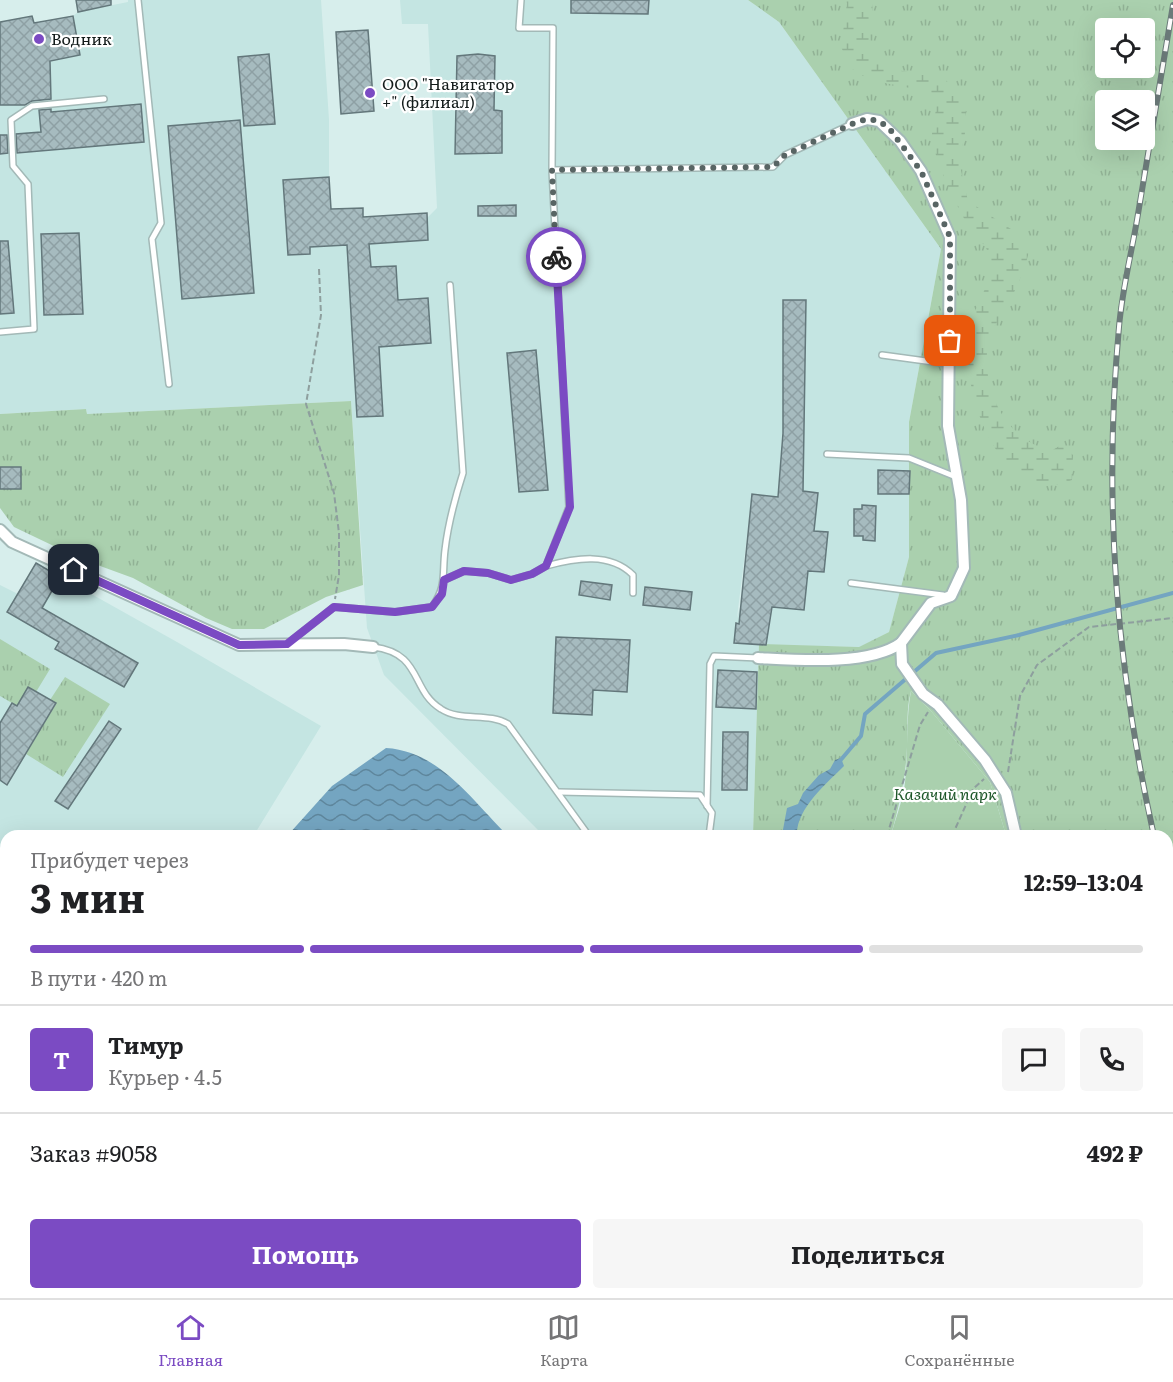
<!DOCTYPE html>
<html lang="ru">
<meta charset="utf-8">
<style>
body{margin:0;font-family:Literata,serif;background:#f6f6f6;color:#202124;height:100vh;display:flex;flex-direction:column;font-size:22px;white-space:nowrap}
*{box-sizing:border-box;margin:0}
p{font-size:20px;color:#757577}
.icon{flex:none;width:33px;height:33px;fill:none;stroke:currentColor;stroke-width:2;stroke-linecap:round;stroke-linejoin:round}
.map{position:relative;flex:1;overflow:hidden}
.side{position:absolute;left:0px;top:830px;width:1173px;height:470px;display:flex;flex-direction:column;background:#fff;border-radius:18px 18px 0 0;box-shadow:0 6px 24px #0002}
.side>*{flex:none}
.tools{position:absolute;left:1095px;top:18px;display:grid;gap:12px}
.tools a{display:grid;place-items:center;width:60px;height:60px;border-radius:6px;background:#fff;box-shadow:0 6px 24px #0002;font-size:30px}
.pin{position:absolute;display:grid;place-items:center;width:51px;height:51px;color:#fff;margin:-26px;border-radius:12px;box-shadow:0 3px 9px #0006}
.courier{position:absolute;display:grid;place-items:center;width:60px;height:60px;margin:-30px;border:4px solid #7b4bc3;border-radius:50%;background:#fff;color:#222;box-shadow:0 2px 8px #0007}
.headline em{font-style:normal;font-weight:700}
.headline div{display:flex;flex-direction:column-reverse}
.headline{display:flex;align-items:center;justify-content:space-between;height:102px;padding:0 30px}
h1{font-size:39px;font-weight:700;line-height:45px}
.bar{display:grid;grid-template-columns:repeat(4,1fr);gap:9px 6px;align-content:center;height:72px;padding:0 30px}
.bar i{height:8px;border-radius:4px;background:#e0e0e0}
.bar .on{background:#7b4bc3}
.bar p{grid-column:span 4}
.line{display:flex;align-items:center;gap:15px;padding:0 30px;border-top:2px solid #e0e0e0}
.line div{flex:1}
.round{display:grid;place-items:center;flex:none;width:63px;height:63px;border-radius:6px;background:#f6f6f6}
.cta{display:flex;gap:12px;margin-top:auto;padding:12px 30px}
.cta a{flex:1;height:69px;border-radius:6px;background:#7b4bc3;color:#fff;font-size:24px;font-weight:700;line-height:69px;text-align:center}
.cta a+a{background:#f6f6f6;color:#202124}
.dock{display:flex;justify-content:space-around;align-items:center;height:84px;border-top:2px solid #e0e0e0;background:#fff;font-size:16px;color:#757577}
.dock a{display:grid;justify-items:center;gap:3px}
.dock .on{color:#7b4bc3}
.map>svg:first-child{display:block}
.built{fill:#c4e5e2;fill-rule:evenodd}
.grass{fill:url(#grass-tufts);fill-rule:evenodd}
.wetland{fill:url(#wetland-marsh)}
.park{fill:#aad0ae}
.water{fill:url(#water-waves)}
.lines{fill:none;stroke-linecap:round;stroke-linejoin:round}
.stream{stroke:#74a5c1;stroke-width:4}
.river{stroke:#74a5c1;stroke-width:24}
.building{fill:url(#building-cross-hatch);stroke:#63777b;stroke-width:1.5}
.service-casing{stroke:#a3b9b7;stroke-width:8}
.minor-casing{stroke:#a3b9b7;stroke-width:14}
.path{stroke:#8e9f9e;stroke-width:2;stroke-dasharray:6 3;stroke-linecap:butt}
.service{stroke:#fff;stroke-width:5}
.minor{stroke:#fff;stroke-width:10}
.rail-casing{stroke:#6c7b7a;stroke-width:6}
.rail{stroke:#fff;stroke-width:4;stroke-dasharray:11;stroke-linecap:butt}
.done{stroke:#586564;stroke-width:6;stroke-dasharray:0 10.8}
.route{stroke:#7b4bc3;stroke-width:8}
.poi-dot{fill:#7b4bc3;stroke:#fff;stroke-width:2}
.labels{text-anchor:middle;stroke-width:4.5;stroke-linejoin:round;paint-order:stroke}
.poi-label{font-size:16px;fill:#131b1a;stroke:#fff;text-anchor:start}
.park-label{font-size:16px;font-style:italic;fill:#1d5729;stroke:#fff}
</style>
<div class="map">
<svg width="1173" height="1298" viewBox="0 0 1173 1298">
<defs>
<pattern id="grass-tufts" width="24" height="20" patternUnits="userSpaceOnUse" patternTransform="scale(1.5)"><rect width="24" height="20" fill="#aad0ae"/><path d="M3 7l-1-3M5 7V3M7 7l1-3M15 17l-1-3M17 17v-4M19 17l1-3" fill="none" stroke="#91b295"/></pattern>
<pattern id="wetland-marsh" width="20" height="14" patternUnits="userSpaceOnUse" patternTransform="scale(1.5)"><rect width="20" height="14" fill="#aad0ae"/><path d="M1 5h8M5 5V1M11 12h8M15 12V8" fill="none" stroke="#91b295"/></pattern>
<pattern id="water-waves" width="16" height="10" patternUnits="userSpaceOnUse" patternTransform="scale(1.5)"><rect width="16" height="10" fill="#74a5c1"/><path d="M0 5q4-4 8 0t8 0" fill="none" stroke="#5e869c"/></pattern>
<pattern id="building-cross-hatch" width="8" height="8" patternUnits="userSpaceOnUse" patternTransform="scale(1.5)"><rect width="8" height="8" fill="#a6bbbf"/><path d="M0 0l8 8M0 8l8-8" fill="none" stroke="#8ea0a4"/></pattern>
</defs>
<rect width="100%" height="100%" fill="#d7eeec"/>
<!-- built -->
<g class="built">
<path d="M128,0H321L329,120V177L283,180L288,254L310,247L347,245L357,417L383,416L379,347L431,343L428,299L375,302V295L398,293L396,266L371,267L369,244L428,240L427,218L437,208L428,24H402L400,0H571V13L592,14V7L648,14V1L638,0H748L779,22L941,249L909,422V557L889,632L860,647L766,645L769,626L736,624L734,643L759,644L753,835H543L384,675L367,628L351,401L87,414L86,409L0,414V70L80,55L73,16L78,12L128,2ZM782,433H804L803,491L817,493L814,531L828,533L824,572L808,571L803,610L741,604L737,618L752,495L778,497Z"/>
<path d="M36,563L177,642L321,726L254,835L6,836V857L0,853V585L18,594Z"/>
</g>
<!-- grass -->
<g class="grass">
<path d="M748,0H1173V1204L1167,1193V836L1006,835L990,782L931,711L911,691C906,710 908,728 907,747C906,778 899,806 891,835H753L759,644L859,647L889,632L909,557V422L941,249L779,22ZM1106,28H1144V68H1106ZM1106,100H1144V140H1106Z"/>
<path d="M351,401L363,585L326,597L264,629H232L206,618L133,578L81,559L14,527L0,508V414L86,409L87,414Z"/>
<path d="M0,639L50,669L36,692L28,687L17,706L0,696Z"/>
<path d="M65,677L110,704L63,777L26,754L56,704L50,700Z"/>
<path d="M0,853L6,857V916L0,915Z"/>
<path d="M371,1293H506V1298H369Z"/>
</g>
<!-- wetland -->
<path class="wetland" d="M843,0H873L868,56L885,68L944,78L966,103L965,133L959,162L968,201L1014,231L1029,251C1024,275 1014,293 1002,314C998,321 991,330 989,338C979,385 1003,439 1051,451L1061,445L1073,455L1072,480C1040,491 1033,488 1009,465C978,436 958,360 972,319C979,298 998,274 987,250C984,242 974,236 970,229C957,206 934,162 932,136C932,127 935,117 936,109L920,90L870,80L852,69L841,47L847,3Z"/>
<!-- park -->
<g class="park">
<path d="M911,691L931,711L990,782L1006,835H891C895,820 901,805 904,790C909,757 905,724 911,691Z"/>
<path d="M1167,1193L1173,1204V1231L1167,1232Z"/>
<path d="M596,1293H1048V1298H594Z"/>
</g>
<!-- water -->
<g class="water">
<path d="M386,748C439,751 472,800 507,835H288L332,786Z"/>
<path d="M841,758L844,766C827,783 796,809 797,835H782L787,808L798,804L803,793L819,775L830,769L835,760Z"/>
<path d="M506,1293H596L594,1298H506Z"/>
</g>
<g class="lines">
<!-- stream -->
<path class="stream" d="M839,762L861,736L865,714L936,653L1019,635L1173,593"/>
<!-- river -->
<g class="river">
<path d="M0,965L6,964"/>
<path d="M342,1293L347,1298"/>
</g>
</g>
<!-- building -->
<g class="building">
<path d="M76,0H111V5L78,12Z"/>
<path d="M571,0H649L648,14L571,13Z"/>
<path d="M32,16L34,23L73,16L80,55L50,61L51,99L32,101L25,105H0V22Z"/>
<path d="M368,30L374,111L341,114L336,32Z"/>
<path d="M269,54L275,124L244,126L238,57Z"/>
<path d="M478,54L495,56L494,110L502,111V153L455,154L457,56Z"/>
<path d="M141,104L144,142L17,153L16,134L41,132L39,110L51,109V112Z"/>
<path d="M240,120L254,293L182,299L168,126Z"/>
<path d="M0,135H7L8,153L0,154Z"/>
<path d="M329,177L331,209L363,208V217L427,213L428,240L369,244L371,267L396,266L398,300L428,298L431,343L379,347L383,416L357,417L347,245L310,247V254L288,255L283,180Z"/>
<path d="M516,205V216H478V206Z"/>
<path d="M79,233L83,314L44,315L41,234Z"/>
<path d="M0,241H8L14,313L0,314Z"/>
<path d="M783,300H806L803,491L818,493L814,531L828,532L824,572L808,571L804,610L772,607L766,645L734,643L736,623L739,624L752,494L778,497L783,433Z"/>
<path d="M536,350L548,490L519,492L507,353Z"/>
<rect x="0" y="467" width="21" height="22"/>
<path d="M878,470L910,471L909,494H878Z"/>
<path d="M862,505L876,506L875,541L863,540V536H854V509H862Z"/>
<path d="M36,563L60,577L42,608L138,663L124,687L55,649L59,642L7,612Z"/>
<path d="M581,581L612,585L610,600L579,595Z"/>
<path d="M645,587L692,592L690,610L643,605Z"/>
<path d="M556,637L630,640L627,692L593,690L592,715L553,713Z"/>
<path d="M718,670L757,672L756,709L716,707Z"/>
<path d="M28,687L56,703L7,785L0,780V723L12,703L17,706Z"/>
<path d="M109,721L121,729L68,809L55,801Z"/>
<path d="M723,732H748L747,790H722Z"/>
</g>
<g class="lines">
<!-- service casing -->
<g class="service-casing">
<g id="service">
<path d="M138,0L161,223L152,239L169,384"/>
<path d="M521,0L519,28H553L552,170L773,167L785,155L852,124"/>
<path d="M0,332L34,329L28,184L13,166L11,120L32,106L104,99"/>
<path d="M882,355L948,364"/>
<path d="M827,454L909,458L956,477"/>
<path d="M546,566C576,558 610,552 633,575V593"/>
<path d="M444,580L464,571L488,573L511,580L532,574L546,566L569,507L552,170"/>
<path d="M851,583L943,595"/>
<path d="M287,644L334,607L395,612L432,607C447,586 442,574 445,550C448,524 455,498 463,473L450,285"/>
<path d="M373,647C423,653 410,690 441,709C461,722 488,712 508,724L589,836"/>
<path d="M559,792L700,795L712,813L709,836"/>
<path d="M707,806L710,664L714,656L758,658"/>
<path d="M1167,1251L1173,1247"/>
<path d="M945,1293L948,1298"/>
<path d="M1111,1298L1116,1293"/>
</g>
</g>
<!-- minor casing -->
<g class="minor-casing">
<g id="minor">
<path d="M852,124L867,119L879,121L900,141L921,171L950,237L948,426L961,500L964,568L951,596L931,603L901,643L902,664L923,694L938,705L985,760L1006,793L1016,836"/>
<path d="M0,530L12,542L239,645L344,644L373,647"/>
<path d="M758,658C797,660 869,666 901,643"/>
<path d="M0,1053L6,1054"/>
<path d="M0,1110L6,1102"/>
<path d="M1167,1165L1173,1177"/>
<path d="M195,1293L202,1298"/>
</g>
</g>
<!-- path -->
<g class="path">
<path d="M319,269L321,315L306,404L334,493L339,533V575L335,599"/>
<path d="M1008,772L1020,696L1037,665L1089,627L1173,618"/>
<path d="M887,836L920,725L928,712"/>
<path d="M952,836L973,789L984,779"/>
<path d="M740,1293L742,1298"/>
<path d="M623,1298L625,1293"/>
</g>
<!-- service -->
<use href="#service" class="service"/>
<!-- minor -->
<use href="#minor" class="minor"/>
<!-- rail casing -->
<g class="rail-casing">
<g id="rail">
<path d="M1154,836C1116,665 1103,502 1119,327C1122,291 1131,255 1137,220C1149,148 1161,77 1173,5"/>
<path d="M1167,891L1173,909"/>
</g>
</g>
<!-- rail -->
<use href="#rail" class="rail"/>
</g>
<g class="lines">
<!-- done -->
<path class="done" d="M556,257L552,170L773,167L785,155L852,124L867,119L879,121L889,128L921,171L950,237V341"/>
<!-- route -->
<path class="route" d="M74,570L239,645L287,644L334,607L395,612L432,607L442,594L444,580L464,571L488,573L511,580L532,574L546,566L570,507L556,257"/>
</g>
<!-- markers -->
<g class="poi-dot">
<circle cx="39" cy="39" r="6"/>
<circle cx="370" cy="93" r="6"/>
</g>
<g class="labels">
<!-- poi labels -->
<g class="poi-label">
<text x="51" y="45">Водник</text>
<text x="382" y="90">ООО "Навигатор<tspan x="382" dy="18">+" (филиал)</tspan></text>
</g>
<!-- park labels -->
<g class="park-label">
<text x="945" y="800">Казачий парк</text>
</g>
</g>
</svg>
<div class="tools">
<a><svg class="icon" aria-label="locate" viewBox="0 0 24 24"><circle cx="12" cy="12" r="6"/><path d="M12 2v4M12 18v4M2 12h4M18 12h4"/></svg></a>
<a><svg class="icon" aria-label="layers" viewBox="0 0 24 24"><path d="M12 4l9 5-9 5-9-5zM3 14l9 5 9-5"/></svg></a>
</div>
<div class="pin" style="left:950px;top:341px;background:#ea580c"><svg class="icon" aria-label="bag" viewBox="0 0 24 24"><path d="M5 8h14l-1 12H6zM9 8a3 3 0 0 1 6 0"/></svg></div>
<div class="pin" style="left:74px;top:570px;background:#1f2937"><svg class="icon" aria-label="home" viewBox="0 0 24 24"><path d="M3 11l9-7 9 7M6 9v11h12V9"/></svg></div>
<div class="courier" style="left:556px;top:257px"><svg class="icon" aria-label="bike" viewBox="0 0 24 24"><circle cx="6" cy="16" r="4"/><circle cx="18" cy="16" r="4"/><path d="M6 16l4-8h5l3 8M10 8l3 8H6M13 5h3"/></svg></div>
<section class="side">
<div class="headline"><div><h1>3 мин</h1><p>Прибудет через</p></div><em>12:59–13:04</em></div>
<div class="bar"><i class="on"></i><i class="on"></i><i class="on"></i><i></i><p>В пути · 420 m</p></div>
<div class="line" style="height:108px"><b class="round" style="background:#7b4bc3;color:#fff">Т</b><div><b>Тимур</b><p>Курьер · 4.5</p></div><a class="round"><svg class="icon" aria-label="chat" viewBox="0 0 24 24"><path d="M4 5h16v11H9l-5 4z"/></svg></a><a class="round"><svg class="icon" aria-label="phone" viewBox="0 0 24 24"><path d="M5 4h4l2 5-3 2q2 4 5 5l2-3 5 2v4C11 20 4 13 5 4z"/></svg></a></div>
<div class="line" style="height:78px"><div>Заказ #9058</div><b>492 ₽</b></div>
<div class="cta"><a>Помощь</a><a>Поделиться</a></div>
</section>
</div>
<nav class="dock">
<a class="on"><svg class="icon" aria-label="home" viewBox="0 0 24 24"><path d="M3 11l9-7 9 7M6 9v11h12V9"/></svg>Главная</a>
<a><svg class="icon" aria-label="map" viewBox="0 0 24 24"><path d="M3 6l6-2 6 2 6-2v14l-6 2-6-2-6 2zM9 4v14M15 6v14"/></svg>Карта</a>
<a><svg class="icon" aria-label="saved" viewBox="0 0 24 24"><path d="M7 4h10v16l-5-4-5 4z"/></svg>Сохранённые</a>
</nav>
